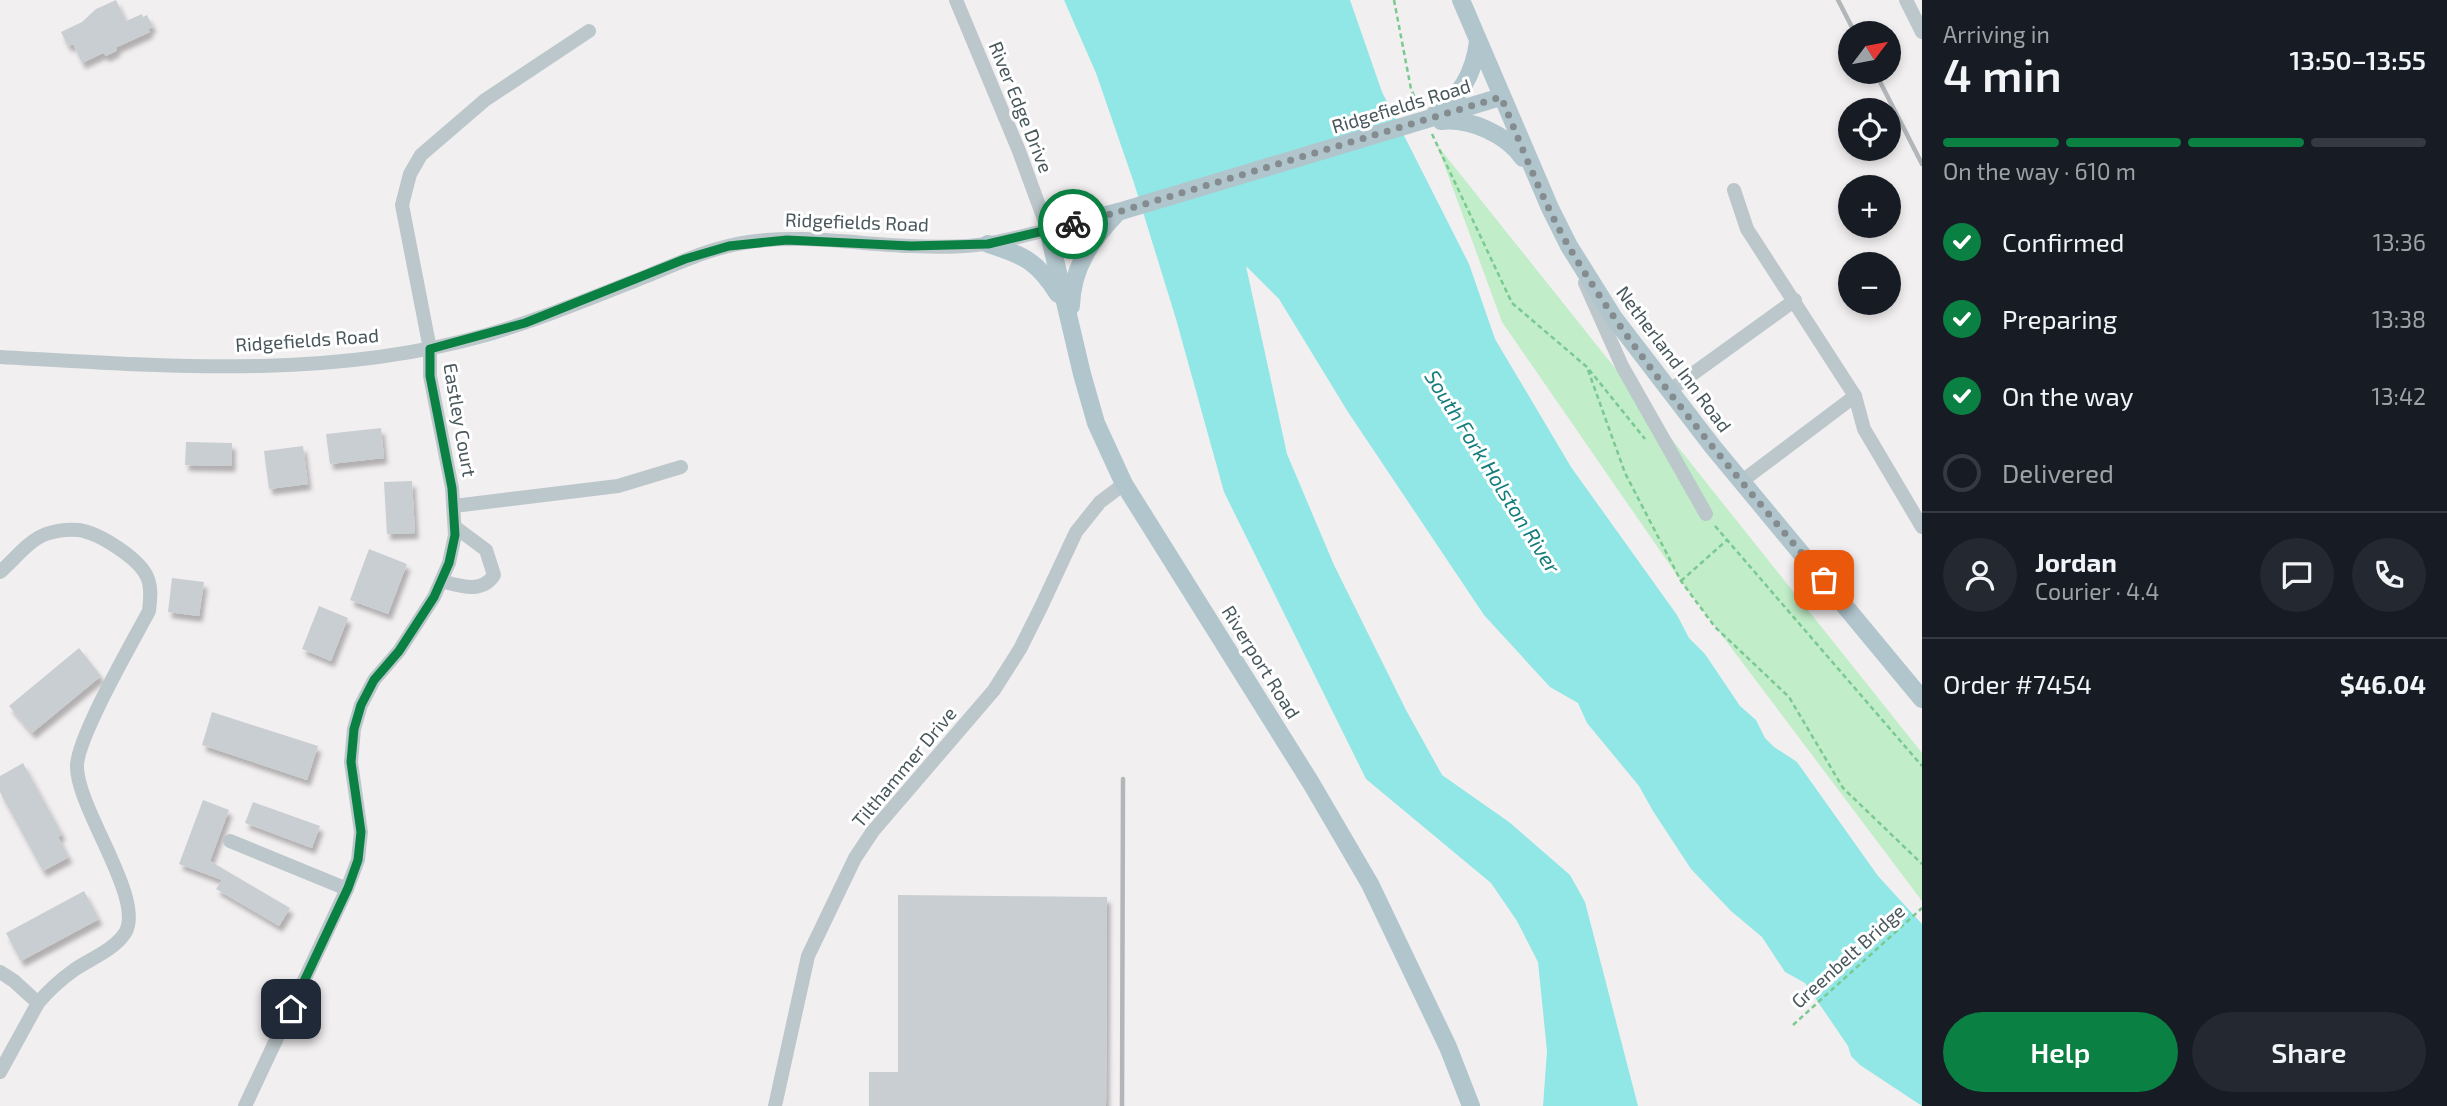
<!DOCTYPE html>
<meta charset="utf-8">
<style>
body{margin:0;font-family:"Exo 2",sans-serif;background:#242831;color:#f1f3f6;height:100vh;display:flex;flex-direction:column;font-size:26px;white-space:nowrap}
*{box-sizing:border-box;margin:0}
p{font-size:23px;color:#9ea1a6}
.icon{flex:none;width:38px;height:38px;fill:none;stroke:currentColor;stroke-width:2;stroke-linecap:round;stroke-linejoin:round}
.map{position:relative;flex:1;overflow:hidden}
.sheet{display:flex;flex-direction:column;background:#171b24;width:525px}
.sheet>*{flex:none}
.needle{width:46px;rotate:58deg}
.buttons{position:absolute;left:1838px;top:21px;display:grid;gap:14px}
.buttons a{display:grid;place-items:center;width:63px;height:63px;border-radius:50%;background:#171b24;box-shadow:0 4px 10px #0003;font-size:35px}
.pin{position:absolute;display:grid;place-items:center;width:60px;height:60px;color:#fff;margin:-30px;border-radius:14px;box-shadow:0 4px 10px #0006}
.courier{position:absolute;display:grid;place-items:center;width:70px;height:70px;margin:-35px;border:5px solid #0b8043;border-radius:50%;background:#fff;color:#222;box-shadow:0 2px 9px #0007}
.summary em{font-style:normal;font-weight:600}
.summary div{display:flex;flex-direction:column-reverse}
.summary{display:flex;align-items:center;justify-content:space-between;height:119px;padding:0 21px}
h1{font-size:46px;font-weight:600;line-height:52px}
.bar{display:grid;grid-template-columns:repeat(4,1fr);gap:10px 7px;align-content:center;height:84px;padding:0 21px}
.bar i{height:9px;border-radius:5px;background:#363941}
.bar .active{background:#0b8043}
.bar p{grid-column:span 4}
.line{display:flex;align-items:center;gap:18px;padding:0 21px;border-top:2px solid #363941}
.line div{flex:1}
.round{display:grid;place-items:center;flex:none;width:74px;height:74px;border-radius:37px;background:#242831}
ol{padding:0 21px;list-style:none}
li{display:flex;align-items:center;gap:21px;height:77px}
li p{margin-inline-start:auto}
li .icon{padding:7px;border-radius:50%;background:#0b8043;color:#fff;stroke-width:4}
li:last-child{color:#9ea1a6}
li i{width:38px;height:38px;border:4px solid #363941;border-radius:50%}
.button{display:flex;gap:14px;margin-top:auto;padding:14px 21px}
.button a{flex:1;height:80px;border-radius:42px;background:#0b8043;color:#fff;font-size:28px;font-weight:600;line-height:80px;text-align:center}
.button a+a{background:#242831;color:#f1f3f6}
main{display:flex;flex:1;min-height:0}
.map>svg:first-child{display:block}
.green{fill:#c1edc8}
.water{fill:#90e7e6}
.building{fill:#c9ced2;filter:url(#shadow)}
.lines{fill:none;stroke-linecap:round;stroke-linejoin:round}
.path{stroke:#7ac991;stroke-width:2.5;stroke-dasharray:5 3.5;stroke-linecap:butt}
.minor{stroke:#bcc7cb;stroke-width:14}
.major{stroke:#b1c5cc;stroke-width:18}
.rail{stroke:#b2b6b9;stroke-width:4.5}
.done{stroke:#848c90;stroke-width:7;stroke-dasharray:0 12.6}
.route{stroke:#0b8043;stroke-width:9}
.labels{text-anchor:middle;stroke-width:6;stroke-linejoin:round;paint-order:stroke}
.street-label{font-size:19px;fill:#48575c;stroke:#fff}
.water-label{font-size:21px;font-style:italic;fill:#147e7d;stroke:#fff}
</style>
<main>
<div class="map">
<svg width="1922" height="1106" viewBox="0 0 1922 1106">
<defs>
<filter id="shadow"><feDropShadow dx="3.5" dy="6" stdDeviation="2" flood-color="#0004"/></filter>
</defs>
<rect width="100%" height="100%" fill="#f2eff0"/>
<!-- green -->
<path class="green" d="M1437,145L1922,753V901L1681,581L1502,322Z"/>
<!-- water -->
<path class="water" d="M1064,0H1350L1382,92L1469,264L1495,339L1571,467L1677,615L1689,638L1705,654L1740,706L1756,720L1765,738L1774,747L1797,762L1878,876L1922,924V1106L1860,1065L1851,1056L1848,1046L1805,983L1785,972L1762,937L1731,911L1691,869L1653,811L1639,786L1587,723L1578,703L1550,687L1484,615L1348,412L1279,299L1246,266L1287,454L1334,565L1406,710L1442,775L1509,822L1570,875L1585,902L1638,1106H1543L1547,1051L1538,962L1517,921L1491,883L1366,779L1224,492L1176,319L1134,183L1096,73Z"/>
<!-- building -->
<g class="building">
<path d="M116,0L126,21L142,14L143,17L147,15L153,27L148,29L150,32L117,47L116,51L106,56L103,53L82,63L73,44L68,46L61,32L82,22L96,9Z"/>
<path d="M381,428L384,458L330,464L326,434Z"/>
<path d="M186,442L232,443V466L185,465Z"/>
<path d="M303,446L308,484L269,489L264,451Z"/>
<path d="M412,481L415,533L387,534L384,482Z"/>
<path d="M369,549L407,564L388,614L350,600Z"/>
<path d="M172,578L204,582L199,616L168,612Z"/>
<path d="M319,606L348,618L331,661L302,649Z"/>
<path d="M79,648L101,676L32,733L9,706Z"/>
<path d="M212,712L318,746L307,780L202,745Z"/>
<path d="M23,763L62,834L58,837L69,857L43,871L0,792V776Z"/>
<path d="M203,800L229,810L210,861L290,908L279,926L216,889L222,880L179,864Z"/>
<path d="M253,802L320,826L312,848L245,823Z"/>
<path d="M84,891L99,919L21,961L6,933Z"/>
<path d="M898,895L1107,897L1106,1106H869V1072H898Z"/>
</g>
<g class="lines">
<!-- path -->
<g class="path">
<path d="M1394,0L1411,89L1418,105"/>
<path d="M1432,134L1512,303L1587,367L1645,439"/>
<path d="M1588,370L1625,473L1681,581L1715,627L1789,697L1843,788L1922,864"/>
<path d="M1715,526L1922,766"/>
<path d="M1681,581L1727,540"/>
<path d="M1793,1025L1922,908"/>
</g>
<!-- minor -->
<g class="minor">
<path d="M1906,0L1922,32"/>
<path d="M1734,190L1747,229L1855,396L1864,429L1922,527"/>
<path d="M1585,283L1622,366L1706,514"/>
<path d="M0,357C161,366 328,380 486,335C541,319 594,297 647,276C681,262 713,247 749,242C802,234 857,244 910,246C935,247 965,248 990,243C1009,240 1029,234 1048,230L1019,151L956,0"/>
<path d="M1669,391L1795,300"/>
<path d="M1742,481L1855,396"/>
<path d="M454,506L618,486L681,467"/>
<path d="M0,572C14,560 29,540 46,534C57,530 68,529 79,530C99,533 141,559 148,579C152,590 150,600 149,611C133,641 77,738 77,766C76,807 146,900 125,933C114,950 90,959 74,970C60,980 49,990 38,1003L14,981L0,972"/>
<path d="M441,581C460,586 482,594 494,575L486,550L455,527"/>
<path d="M230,841L347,889"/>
<path d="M0,1072L38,1003"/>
<path d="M245,1106L347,889L358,860L361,832L351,762L354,729L361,705L374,680L399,651L434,597L449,563L455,535L452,488L430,376V349L402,205L410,174L421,155L485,100L589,31"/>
<path d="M775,1106L808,956L855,858L873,831L994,690L1020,649L1041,607L1076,532L1100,502L1124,484"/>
</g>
<!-- major -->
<g class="major">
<path d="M1461,0L1550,208L1569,246L1614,318L1713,447L1922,699"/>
<path d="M1435,114C1461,97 1474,73 1478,42"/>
<path d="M1441,121C1470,118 1506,134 1523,158"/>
<path d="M988,244C1024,255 1038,262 1058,294"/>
<path d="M1071,306C1072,267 1092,239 1118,212"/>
<path d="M1471,1106L1448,1047L1370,884L1311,783L1124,484L1096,423L1082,374L1048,230L1118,212L1501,97"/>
</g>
<!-- rail -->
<g class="rail">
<path d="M1838,0L1855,33"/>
<path d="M1875,72L1922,164"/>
<path d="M1122,1106L1123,779"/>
</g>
</g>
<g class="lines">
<!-- done -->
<path class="done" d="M1073,224L1118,212L1501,97C1522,147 1542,200 1569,247C1640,367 1735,473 1824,580"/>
<!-- route -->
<path class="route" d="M291,1009L348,888L358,860L361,832L351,762L354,729L361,705L374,680L399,651L434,597L449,563L455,535L452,488L430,376V349L525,323L685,259L729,246L787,240L911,246L988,244L1073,224"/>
</g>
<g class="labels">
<!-- street labels -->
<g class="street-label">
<text transform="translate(1401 106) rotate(-17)" y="7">Ridgefields Road</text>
<text transform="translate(1021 107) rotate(68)" y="7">River Edge Drive</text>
<text transform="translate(857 222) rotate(2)" y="7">Ridgefields Road</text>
<text transform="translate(307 340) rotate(-4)" y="7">Ridgefields Road</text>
<text transform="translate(1674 359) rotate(53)" y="7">Netherland Inn Road</text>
<text transform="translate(460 420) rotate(80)" y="7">Eastley Court</text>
<text transform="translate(1261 662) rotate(58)" y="7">Riverport Road</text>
<text transform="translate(904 767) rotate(-50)" y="7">Tilthammer Drive</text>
<text transform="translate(1848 956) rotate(-42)" y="7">Greenbelt Bridge</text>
</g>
<!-- water labels -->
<g class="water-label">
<text transform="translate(1492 472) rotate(58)" y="7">South Fork Holston River</text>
</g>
</g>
</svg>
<div class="buttons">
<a><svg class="needle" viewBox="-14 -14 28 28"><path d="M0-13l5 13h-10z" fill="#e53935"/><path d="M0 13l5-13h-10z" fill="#9ea1a6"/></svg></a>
<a><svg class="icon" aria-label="locate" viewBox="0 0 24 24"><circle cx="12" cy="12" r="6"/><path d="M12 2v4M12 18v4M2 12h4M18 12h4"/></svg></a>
<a>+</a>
<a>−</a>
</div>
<div class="pin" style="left:1824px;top:580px;background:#ea580c"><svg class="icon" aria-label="bag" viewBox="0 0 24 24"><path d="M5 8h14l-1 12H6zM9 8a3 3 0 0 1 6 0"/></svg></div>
<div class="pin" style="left:291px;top:1009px;background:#1f2937"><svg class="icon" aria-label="home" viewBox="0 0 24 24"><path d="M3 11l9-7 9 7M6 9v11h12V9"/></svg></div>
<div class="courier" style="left:1073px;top:224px"><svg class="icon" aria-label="bike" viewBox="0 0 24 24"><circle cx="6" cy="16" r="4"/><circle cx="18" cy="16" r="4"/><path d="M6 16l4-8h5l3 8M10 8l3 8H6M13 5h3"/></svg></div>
</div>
<section class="sheet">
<div class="summary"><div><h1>4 min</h1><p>Arriving in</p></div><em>13:50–13:55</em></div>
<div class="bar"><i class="active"></i><i class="active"></i><i class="active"></i><i></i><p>On the way · 610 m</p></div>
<ol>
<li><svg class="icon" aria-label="check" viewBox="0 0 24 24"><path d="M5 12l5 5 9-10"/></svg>Confirmed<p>13:36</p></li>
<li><svg class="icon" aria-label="check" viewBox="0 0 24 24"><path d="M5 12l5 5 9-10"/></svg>Preparing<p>13:38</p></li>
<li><svg class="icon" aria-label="check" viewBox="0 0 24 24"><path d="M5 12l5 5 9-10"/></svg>On the way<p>13:42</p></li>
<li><i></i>Delivered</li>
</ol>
<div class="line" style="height:126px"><a class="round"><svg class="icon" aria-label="person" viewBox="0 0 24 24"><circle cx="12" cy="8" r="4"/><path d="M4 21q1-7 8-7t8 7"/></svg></a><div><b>Jordan</b><p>Courier · 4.4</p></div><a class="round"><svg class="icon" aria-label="chat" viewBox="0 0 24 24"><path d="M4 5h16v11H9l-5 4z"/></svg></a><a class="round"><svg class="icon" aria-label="phone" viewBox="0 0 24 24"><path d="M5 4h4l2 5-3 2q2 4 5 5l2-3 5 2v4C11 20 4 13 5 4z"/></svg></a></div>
<div class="line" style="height:91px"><div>Order #7454</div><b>$46.04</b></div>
<div class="button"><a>Help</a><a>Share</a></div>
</section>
</main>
